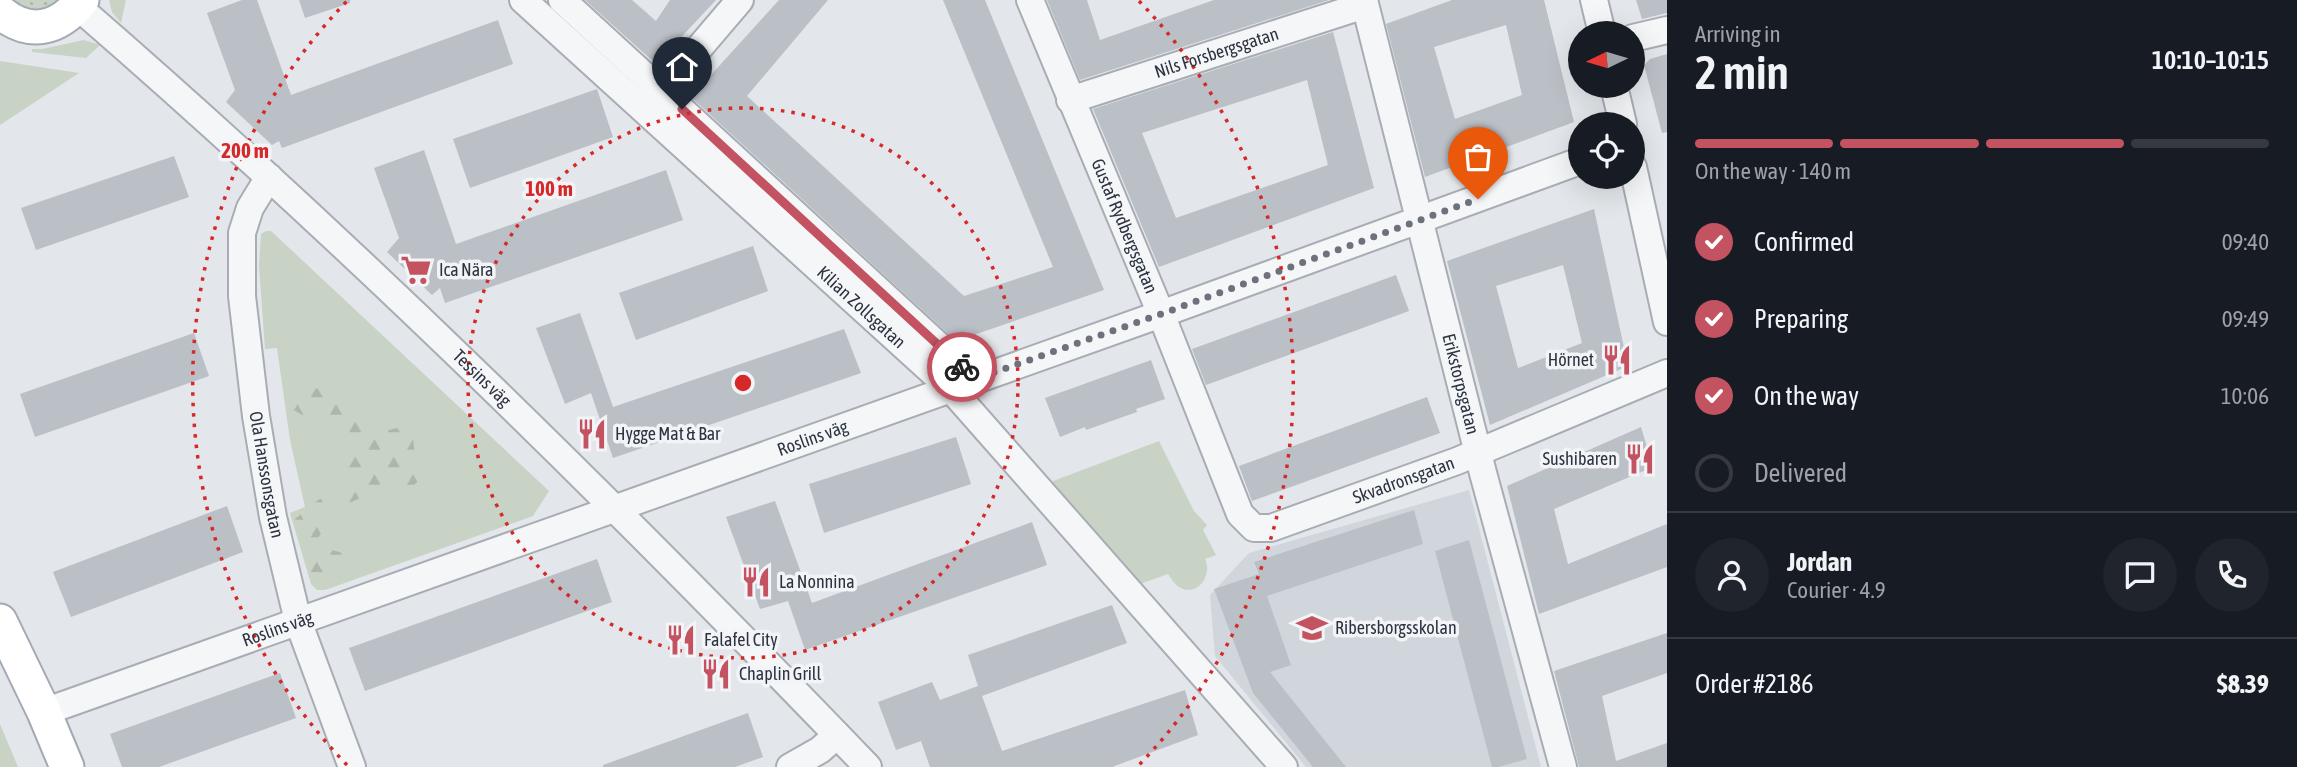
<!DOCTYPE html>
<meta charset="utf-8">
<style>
body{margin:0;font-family:"Asap Condensed",sans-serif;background:#20242c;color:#f1f3f6;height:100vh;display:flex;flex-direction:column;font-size:26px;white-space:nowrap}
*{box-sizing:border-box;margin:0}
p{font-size:23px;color:#9ea1a6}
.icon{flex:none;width:38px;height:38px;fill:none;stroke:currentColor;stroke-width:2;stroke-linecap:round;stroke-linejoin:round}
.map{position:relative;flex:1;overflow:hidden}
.details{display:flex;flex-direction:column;background:#171b24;width:630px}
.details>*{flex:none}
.needle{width:46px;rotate:265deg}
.fabs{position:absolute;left:1568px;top:21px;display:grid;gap:14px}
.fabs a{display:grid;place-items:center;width:77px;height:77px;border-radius:50%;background:#171b24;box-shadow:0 7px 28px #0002;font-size:35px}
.pin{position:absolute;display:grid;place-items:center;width:60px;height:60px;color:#fff;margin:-72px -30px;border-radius:50% 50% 50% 0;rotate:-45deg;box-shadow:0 0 7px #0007}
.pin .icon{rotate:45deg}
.courier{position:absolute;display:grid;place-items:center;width:70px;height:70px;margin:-35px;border:5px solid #c45362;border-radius:50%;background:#fff;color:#222;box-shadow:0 2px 9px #0007}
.summary em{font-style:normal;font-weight:600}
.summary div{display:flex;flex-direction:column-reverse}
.summary{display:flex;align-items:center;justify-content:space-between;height:119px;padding:0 28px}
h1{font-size:46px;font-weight:600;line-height:52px}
.bar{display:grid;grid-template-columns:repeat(4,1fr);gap:10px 7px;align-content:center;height:84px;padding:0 28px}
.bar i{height:9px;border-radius:5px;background:#363941}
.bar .on{background:#c45362}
.bar p{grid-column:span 4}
.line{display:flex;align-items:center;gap:18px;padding:0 28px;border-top:2px solid #363941}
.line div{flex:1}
.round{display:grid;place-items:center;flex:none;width:74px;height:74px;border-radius:37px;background:#20242c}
ol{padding:0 28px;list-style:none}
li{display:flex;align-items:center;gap:21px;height:77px}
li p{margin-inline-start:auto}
li .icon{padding:7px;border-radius:50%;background:#c45362;color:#fff;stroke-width:4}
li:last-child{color:#9ea1a6}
li i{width:38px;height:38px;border:4px solid #363941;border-radius:50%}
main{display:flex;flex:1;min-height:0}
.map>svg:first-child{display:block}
.built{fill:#d1d5dc}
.green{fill:#c8d3c5}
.forest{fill:url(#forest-firs)}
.garden{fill:url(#garden-dots)}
.building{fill:#bbbfc6;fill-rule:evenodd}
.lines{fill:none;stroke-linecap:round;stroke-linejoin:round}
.minor-casing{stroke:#a8adb4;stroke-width:30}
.major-casing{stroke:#a3aab5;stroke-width:37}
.minor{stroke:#f5f6f8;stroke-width:26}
.major{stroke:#fff;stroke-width:33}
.done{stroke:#6c727c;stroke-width:7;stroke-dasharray:0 12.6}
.route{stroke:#c45362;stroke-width:9}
.ring{fill:none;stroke:#d62828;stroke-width:3.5;stroke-dasharray:3.5 7}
.labels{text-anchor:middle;stroke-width:7;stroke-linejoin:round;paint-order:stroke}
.street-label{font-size:18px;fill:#2c3341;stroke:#f3f4f7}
.poi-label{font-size:18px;fill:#2c3341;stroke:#f3f4f7;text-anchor:start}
.centre{fill:#d62828;stroke:#f3f4f7;stroke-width:3.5}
.ring-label{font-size:21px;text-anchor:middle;font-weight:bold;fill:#d62828;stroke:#f3f4f7;stroke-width:7;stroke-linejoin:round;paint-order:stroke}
</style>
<main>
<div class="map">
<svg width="1667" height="767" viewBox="0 0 1667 767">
<defs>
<pattern id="forest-firs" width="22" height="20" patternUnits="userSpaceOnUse" patternTransform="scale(1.75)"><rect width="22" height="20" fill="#c8d3c5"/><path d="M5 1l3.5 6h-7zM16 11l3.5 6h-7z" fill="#acb6aa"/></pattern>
<pattern id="garden-dots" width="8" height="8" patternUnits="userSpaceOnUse" patternTransform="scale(1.75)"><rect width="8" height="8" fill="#c8d3c5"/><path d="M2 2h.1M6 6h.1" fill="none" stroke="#acb6aa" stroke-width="1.8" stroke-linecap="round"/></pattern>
</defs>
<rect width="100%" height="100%" fill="#e3e6ea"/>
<!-- built -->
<path class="built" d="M1469,490L1541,767H1306L1215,656L1210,595L1249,553Z"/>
<!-- green -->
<g class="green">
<path d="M109,0H126L121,23L112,12Z"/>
<path d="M84,40L100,45L86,58L32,52V49H42Z"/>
<path d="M0,61L79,73L0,125Z"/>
<path d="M266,231H271L549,491L533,516L325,590H317L311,584L290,513L305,507L290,440L277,348L265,349L259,266L261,234Z"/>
<path d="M1159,441L1194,511L1207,525L1203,530L1216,555L1205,559C1213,575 1197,598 1179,587C1174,584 1171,578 1168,574L1137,585L1048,483Z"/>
<path d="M0,724L18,767H0Z"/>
</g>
<!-- forest -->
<path class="forest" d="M302,380L323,392L342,396L359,409L373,434L397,428L413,437L415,458L425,479L423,477C408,493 393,493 373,495C362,496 342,506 333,512C323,519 325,531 317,539L320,547L347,554L363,549L362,558L328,573L310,572L295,519L318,500L337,492L346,479L347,454L354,439L333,422H314L292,409Z"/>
<!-- garden -->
<path class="garden" d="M11,0H68C45,11 34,18 11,0Z"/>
<!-- building -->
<g class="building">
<path d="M242,0H257L291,95L498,20L513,64L282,148L279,141L272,145L226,102L235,90L207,13Z"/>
<path d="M299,0H350V3L305,18Z"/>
<path d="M585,0H632L656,21L670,0H716L656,64Z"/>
<path d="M779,0H828L747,96L964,296L1053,267L943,0H985L1104,290L956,341L691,97Z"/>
<path d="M1047,0H1087L1100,40L1214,0H1329L1080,80Z"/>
<path d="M1452,0H1544L1574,122L1425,177L1386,24ZM1506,25L1522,95L1455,119L1434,47Z"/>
<path d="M1636,0H1667V13L1642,19Z"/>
<path d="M1333,32L1374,188L1159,267L1093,109ZM1307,80L1328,165L1176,218L1142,133Z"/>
<path d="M1667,54V132L1662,133L1644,65L1650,59Z"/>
<path d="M597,89L613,137L470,188L453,139Z"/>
<path d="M424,150L456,244L666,170L683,220L445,303L440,288L432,295L387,252L399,238L374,168Z"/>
<path d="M174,156L189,197L36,250L21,208Z"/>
<path d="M1594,209L1628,366L1490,425L1447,261ZM1563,265L1582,343L1518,368L1496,286Z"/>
<path d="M753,246L768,291L636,340L619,293Z"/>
<path d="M1396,275L1409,311L1206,385L1192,349Z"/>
<path d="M580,313L613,407L844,329L861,373L613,458L591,393L565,404L536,328Z"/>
<path d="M194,333L209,376L35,437L20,394Z"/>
<path d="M1151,360L1165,399L1136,409L1137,412L1086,430L1085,427L1060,437L1045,398Z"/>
<path d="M1427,397L1440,433L1252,501L1239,466Z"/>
<path d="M1641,427L1653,467L1554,509L1568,564L1667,524V567L1539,614L1507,486Z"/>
<path d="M956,437L971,484L824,533L809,484Z"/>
<path d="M775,501L812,603L1032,522L1047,565L805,650L788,601L760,609L726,517Z"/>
<path d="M227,506L243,552L71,617L53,572Z"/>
<path d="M1414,510L1423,544L1267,596L1291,665L1270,672L1346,767H1313L1253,693L1214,589L1259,574L1254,562Z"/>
<path d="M1469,540L1527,759L1498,767H1492L1435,551Z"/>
<path d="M597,559L612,602L365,691L349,648Z"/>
<path d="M1112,605L1127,643L982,696L1002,751L1185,690L1198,735L1112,767H930L921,741L896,750L878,702L932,682L940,700L978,686L968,655Z"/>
<path d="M1667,633V673L1602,696L1616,761L1667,743V767H1579L1554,671Z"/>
<path d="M280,673L296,718L159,767H122L110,734Z"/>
<path d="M748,713L763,757L735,767H603V765Z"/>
</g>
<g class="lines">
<!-- minor casing -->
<g class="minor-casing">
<g id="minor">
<path id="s1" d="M523,0L950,388L1284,767"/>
<path d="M562,0L975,379"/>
<path id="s2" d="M1030,0L1161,314L1240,514L1254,528H1271L1457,461L1667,373"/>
<path id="s3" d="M1364,0L1483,473L1563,767"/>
<path d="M1594,0L1602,33"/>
<path id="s4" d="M77,6C354,246 614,503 868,767"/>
<path d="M1633,38L1667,30"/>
<path d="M1614,86L1623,124"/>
<path id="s5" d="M1070,100L1365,5"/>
<path d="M653,102L740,0"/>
<path d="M1633,167L1667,322"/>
<path id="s6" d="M269,177L250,208L242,233V296L256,416L273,517L298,621L352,767"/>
<path id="s7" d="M44,712L1161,314L1580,161"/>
<path d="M790,767L820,750L837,735"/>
</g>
</g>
<!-- major casing -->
<g class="major-casing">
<g id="major">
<path d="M0,12C30,37 59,29 82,0"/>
<path d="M0,621L44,712L67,767"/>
</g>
</g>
<!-- minor -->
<use href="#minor" class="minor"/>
<!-- major -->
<use href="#major" class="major"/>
</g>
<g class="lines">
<!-- done -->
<path class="done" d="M962,367L975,379L1161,314L1478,199"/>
<!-- route -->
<path class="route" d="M682,109L962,367"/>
</g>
<!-- distance rings -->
<g class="ring">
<circle cx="743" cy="383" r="275"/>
<path d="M347 765A550 550 0 0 1 347 1M1139 1A550 550 0 0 1 1139 765"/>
</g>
<!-- icons -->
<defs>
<g id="supermarket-bare" transform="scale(2.415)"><path d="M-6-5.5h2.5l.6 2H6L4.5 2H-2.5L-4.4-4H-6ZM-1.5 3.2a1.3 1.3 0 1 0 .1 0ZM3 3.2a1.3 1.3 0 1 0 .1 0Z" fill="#c45362" stroke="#f3f4f7" stroke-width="2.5" paint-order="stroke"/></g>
<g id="restaurant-bare" transform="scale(2.415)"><path d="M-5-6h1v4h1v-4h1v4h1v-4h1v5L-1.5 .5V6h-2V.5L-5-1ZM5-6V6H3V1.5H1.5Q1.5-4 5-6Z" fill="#c45362" stroke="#f3f4f7" stroke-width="2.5" paint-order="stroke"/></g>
<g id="school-bare" transform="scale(2.415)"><path d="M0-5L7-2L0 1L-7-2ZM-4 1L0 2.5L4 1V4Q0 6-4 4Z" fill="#c45362" stroke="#f3f4f7" stroke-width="2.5" paint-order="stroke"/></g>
</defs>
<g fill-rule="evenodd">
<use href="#supermarket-bare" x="416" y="270"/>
<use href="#restaurant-bare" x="1617" y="360"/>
<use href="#restaurant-bare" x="592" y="434"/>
<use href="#restaurant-bare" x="1640" y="459"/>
<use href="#restaurant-bare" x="756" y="582"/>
<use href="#school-bare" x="1312" y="628"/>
<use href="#restaurant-bare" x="681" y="640"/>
<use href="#restaurant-bare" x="716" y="674"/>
</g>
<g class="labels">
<!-- street labels -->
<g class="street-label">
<text dy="6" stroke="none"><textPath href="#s5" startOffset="154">Nils Forsbergsgatan</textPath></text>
<text dy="6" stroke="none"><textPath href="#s2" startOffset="245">Gustaf Rydbergsgatan</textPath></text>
<text dy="6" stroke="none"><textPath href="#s1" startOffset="457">Kilian Zollsgatan</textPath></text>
<text dy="6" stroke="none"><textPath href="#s4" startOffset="550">Tessins väg</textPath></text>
<text dy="6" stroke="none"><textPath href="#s3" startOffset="396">Erikstorpsgatan</textPath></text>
<text dy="6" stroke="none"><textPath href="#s7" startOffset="816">Roslins väg</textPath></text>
<text dy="6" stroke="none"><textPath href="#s6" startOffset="306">Ola Hanssonsgatan</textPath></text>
<text dy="6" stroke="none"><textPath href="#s2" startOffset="733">Skvadronsgatan</textPath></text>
<text dy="6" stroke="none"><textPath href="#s7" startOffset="248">Roslins väg</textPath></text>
</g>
<!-- poi labels -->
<g class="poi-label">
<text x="439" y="276">Ica Nära</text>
<text x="1594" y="366" text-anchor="end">Hörnet</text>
<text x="615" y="440">Hygge Mat &amp; Bar</text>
<text x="1617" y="465" text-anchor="end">Sushibaren</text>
<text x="779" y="588">La Nonnina</text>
<text x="1335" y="634">Ribersborgsskolan</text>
<text x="704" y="646">Falafel City</text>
<text x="739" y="680">Chaplin Grill</text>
</g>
</g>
<circle cx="743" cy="383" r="10" class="centre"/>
<g class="ring-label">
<text x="245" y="158">200 m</text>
<text x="549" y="196">100 m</text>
</g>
</svg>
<div class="fabs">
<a><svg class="needle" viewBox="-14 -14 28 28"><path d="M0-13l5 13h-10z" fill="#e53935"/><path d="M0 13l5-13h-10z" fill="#9ea1a6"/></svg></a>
<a><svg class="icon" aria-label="locate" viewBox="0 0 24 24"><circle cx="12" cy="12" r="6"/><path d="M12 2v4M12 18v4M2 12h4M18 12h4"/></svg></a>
</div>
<div class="pin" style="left:1478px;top:199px;background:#ea580c"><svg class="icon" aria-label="bag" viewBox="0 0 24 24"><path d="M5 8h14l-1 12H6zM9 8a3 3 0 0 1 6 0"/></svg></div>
<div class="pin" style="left:682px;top:109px;background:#1f2937"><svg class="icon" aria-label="home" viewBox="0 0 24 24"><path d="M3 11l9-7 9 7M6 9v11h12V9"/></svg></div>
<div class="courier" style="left:962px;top:367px"><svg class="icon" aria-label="bike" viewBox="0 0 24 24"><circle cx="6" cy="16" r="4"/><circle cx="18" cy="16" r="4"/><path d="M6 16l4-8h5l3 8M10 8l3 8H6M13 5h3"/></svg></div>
</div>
<section class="details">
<div class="summary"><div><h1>2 min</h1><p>Arriving in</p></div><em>10:10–10:15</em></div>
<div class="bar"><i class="on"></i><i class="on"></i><i class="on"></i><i></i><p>On the way · 140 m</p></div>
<ol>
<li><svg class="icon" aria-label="check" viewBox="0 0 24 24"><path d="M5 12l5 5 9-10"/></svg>Confirmed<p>09:40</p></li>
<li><svg class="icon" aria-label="check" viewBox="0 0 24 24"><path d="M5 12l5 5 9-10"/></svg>Preparing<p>09:49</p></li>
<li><svg class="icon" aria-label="check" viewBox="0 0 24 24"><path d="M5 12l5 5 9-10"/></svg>On the way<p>10:06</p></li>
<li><i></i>Delivered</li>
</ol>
<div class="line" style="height:126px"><a class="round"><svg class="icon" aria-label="person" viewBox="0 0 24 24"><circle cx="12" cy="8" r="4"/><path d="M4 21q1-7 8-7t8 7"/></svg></a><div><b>Jordan</b><p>Courier · 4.9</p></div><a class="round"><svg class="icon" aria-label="chat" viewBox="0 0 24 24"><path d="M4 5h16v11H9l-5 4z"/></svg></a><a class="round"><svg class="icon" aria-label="phone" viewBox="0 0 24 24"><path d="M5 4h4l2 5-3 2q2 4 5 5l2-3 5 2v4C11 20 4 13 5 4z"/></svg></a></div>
<div class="line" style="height:91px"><div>Order #2186</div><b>$8.39</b></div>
</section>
</main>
